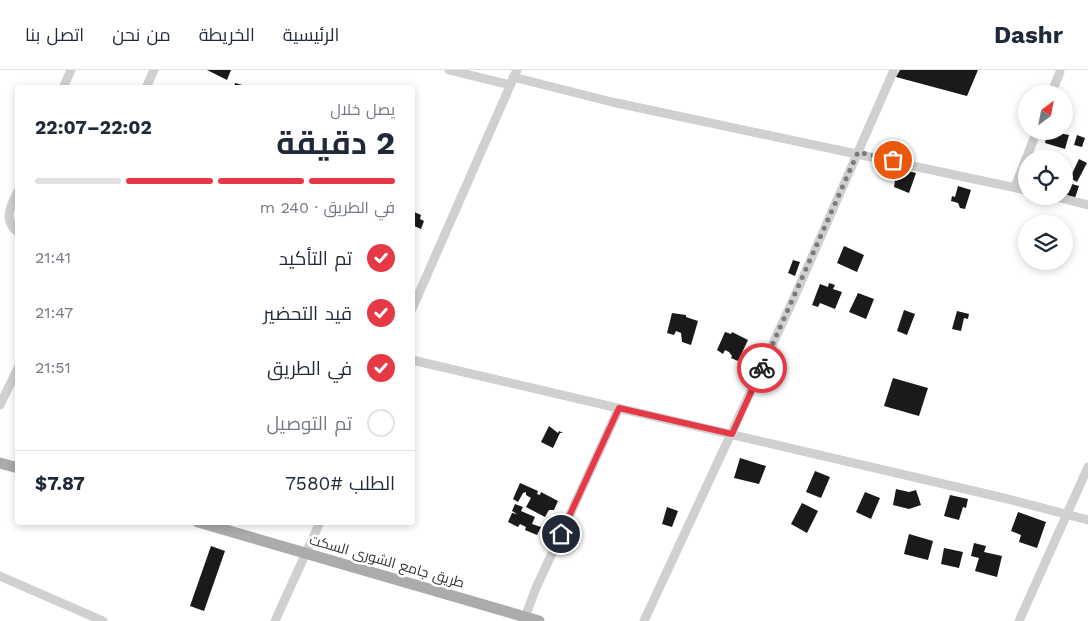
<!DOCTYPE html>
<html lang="ar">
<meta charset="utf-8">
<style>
body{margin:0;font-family:"Work Sans",Cairo,sans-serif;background:#f6f6f7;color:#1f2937;direction:rtl;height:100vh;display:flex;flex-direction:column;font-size:19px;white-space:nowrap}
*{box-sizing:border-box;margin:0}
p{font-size:16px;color:#747a83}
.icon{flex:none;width:28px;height:28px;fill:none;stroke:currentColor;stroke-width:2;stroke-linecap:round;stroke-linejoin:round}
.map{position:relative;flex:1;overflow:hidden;direction:ltr}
.sheet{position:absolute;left:15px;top:15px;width:400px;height:440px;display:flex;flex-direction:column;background:#fff;border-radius:5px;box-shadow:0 2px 8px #0003;direction:rtl}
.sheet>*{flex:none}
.needle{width:32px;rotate:32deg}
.fabs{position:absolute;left:1018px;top:15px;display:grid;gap:10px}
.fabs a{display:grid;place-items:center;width:55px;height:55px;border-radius:50%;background:#fff;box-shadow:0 2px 8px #0003;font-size:25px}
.pin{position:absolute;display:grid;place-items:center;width:42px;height:42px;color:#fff;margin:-21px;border:2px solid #fff;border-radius:50%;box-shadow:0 1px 5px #0007}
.courier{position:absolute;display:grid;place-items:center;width:50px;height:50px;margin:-25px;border:4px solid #e63946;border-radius:50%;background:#fff;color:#222;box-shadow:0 1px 6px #0007}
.overview em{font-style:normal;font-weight:700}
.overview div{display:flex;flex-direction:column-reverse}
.overview{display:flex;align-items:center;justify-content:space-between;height:85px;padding:0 20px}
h1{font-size:32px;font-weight:700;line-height:38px}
.bar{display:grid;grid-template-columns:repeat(4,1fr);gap:8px 5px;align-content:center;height:60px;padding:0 20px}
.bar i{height:6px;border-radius:4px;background:#e0e1e3}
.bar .active{background:#e63946}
.bar p{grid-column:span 4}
.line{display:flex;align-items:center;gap:12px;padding:0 20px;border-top:1px solid #e0e1e3}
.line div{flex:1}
ol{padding:0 20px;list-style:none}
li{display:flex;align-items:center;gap:15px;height:55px}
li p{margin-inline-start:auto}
li .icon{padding:5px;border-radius:50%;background:#e63946;color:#fff;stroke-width:4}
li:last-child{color:#747a83}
li i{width:28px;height:28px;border:2px solid #e0e1e3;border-radius:50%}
header{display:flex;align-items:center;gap:30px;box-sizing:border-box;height:70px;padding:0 25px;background:#fff;border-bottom:1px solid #e0e1e3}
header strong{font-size:24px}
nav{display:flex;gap:28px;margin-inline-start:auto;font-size:18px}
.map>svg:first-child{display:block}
.building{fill:#1a1a1a}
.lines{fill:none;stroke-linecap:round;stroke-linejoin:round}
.minor{stroke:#d0d0d0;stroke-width:9}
.major{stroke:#ababab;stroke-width:11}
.done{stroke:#7a7a7a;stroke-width:5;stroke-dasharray:0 9}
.route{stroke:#e63946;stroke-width:6}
.labels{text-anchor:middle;stroke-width:5;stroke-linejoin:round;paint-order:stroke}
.street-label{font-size:14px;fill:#333;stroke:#fff}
</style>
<header>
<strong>Dashr</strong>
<nav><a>الرئيسية</a><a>الخريطة</a><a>من نحن</a><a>اتصل بنا</a></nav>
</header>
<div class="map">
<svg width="1088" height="551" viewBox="0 0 1088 551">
<rect width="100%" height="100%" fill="#fff"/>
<!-- building -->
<g class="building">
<path d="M207,0H231L227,10Z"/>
<path d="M900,0H978L967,26L896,7Z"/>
<path d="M235,13L250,17V18H234Z"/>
<path d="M1048,61L1069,65L1065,79L1045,73Z"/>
<path d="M1077,65L1085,68L1082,77L1074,75Z"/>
<path d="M1079,89L1087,93L1077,112L1070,108Z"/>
<path d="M897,98L916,103L909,123L894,117Z"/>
<path d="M1068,113L1079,116L1075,128L1064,124Z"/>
<path d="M958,116L971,120L965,139L960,138L958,133L951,131L952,126L955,127Z"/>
<path d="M412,141L421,145L420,149L424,151L421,159L412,155Z"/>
<path d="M844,176L864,185L857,202L837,193Z"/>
<path d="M793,190L800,192L795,206L788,203Z"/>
<path d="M829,213L835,215L833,219L842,222L835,239L820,233L818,237L812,235L820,214L828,217Z"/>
<path d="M858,223L874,229L866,249L849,242Z"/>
<path d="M904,240L915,244L907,265L897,261Z"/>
<path d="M957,241L969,244L968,249L964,248L961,261L952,259Z"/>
<path d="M672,243L686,245V247L698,251L691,275L682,272L681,263L676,261L674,265L667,263Z"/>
<path d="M725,262L731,264L732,262L748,270L738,291L731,288L732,286L729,282L725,280L723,284L717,280Z"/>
<path d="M893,308L928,318L919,346L884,336Z"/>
<path d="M549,356L558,363L559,361L563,363H560L553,378L541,372Z"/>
<path d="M740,388L766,396L759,414L734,408Z"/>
<path d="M815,401L830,407L821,428L806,422Z"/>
<path d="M520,413L538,421L537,424L540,425L541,422L558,431L554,440H549L545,447L526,437L531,428L526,425V422L523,423L518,432L513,429Z"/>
<path d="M896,419L909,422L916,420L921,435L909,439L893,435Z"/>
<path d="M865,422L880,428L871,449L856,442Z"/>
<path d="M950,425L968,429L966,438L963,437L959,450L944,446Z"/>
<path d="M802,433L818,441L807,463L791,454Z"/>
<path d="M515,434L523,437L521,441L535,447L532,454L541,457L537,465L525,460L526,457L520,454L518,457L508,452L512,443L517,444L512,441Z"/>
<path d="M667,437L678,441L672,457L662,454Z"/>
<path d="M1018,442L1046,452L1037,478L1019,472L1021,465L1011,461Z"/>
<path d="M909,464L933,471L928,490L904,484Z"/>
<path d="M974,473L986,476L984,482L1002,486L997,507L975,501L979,488L971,486Z"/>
<path d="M211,476L225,481L204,541L190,536Z"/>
<path d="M944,478L963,482L959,498L941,494Z"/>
</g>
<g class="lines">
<!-- minor -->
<g class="minor">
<path d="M449,0L510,15"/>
<path d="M513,7L612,32L1026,120"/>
<path d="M63,18L71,0"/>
<path d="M146,18L154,0"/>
<path d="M1051,24L1060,2"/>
<path d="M1026,89L1037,61"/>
<path d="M1015,117L1026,89"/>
<path d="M18,121C11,135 2,150 18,162"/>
<path d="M1053,126L1088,135"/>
<path d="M412,239L517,0"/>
<path d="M412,290L1008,429L1088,450"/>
<path d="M0,335L18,298"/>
<path d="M0,506L103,551"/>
<path d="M525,547L536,518L619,338"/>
<path d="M275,551L320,452"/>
<path d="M644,551L794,228L894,0"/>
<path d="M1019,551L1088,397"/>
</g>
<!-- major -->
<g class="major">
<path d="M0,393L18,398"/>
<path d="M198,452L539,551"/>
</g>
</g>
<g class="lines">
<!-- done -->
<path class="done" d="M762,298L858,82L893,90"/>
<!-- route -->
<path class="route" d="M561,464L619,338L732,364L762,298"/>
</g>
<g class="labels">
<!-- street labels -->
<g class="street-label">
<text transform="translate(387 491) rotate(16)" y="5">طريق جامع الشورى السكت</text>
</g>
</g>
</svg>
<div class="fabs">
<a><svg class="needle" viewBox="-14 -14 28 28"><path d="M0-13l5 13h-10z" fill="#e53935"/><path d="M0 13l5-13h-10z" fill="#747a83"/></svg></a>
<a><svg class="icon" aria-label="locate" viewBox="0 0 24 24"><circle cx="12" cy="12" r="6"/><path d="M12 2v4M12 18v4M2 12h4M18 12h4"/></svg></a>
<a><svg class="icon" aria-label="layers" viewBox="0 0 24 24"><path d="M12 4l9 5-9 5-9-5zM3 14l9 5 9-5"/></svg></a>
</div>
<div class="pin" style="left:893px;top:90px;background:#ea580c"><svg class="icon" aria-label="bag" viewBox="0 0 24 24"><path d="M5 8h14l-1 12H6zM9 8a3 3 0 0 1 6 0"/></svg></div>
<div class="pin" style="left:561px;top:464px;background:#1f2937"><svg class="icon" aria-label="home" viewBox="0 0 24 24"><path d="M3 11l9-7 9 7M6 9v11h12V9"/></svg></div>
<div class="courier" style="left:762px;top:298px"><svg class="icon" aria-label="bike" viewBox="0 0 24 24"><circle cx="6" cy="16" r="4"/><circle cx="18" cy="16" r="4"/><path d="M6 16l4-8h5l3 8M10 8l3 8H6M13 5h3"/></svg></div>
<section class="sheet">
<div class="overview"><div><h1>2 دقيقة</h1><p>يصل خلال</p></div><em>22:02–22:07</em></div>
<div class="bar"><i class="active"></i><i class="active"></i><i class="active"></i><i></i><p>في الطريق · 240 m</p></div>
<ol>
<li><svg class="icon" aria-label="check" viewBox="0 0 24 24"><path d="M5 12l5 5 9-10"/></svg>تم التأكيد<p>21:41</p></li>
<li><svg class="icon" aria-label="check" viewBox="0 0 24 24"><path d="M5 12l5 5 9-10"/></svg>قيد التحضير<p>21:47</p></li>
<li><svg class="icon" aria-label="check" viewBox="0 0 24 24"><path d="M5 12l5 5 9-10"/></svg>في الطريق<p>21:51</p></li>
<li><i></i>تم التوصيل</li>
</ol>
<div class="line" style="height:65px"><div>الطلب #7580</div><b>$7.87</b></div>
</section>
</div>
